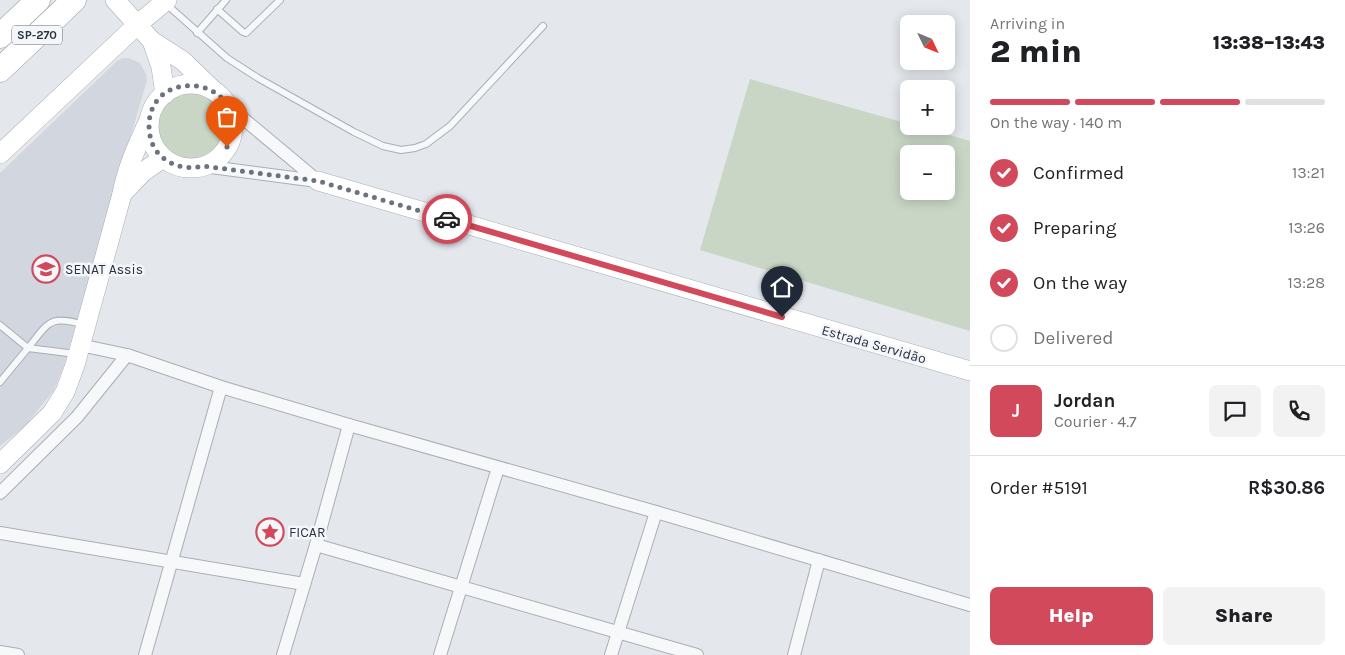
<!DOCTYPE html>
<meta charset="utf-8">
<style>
body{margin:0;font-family:Karla,sans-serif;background:#f2f2f2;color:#202124;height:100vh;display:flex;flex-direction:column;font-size:19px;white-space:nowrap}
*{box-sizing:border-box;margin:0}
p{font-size:16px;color:#757577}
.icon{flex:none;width:28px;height:28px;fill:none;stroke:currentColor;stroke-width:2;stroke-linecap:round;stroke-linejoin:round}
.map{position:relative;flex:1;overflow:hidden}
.drawer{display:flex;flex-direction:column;background:#fff;width:375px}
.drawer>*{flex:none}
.needle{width:32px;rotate:133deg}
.tools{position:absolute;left:900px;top:15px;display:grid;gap:10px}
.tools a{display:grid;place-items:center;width:55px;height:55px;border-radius:8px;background:#fff;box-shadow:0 2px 12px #0003;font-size:25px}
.pin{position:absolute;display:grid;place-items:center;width:42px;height:42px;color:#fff;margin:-51px -21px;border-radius:50% 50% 50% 0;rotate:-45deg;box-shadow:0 0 5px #0007}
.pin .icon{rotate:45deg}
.courier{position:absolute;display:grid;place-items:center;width:50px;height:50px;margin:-25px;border:4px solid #d1495b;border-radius:50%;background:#fff;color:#222;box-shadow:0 1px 6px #0007}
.headline em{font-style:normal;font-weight:800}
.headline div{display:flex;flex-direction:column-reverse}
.headline{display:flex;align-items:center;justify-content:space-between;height:85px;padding:0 20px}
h1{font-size:32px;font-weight:800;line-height:38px}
.bar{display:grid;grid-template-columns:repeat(4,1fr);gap:8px 5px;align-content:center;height:60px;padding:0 20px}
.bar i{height:6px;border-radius:4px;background:#e0e0e0}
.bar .on{background:#d1495b}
.bar p{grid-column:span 4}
.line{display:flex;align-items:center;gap:12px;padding:0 20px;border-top:1px solid #e0e0e0}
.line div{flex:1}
.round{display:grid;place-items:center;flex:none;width:52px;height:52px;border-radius:8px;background:#f2f2f2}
ol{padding:0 20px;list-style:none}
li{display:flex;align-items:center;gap:15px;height:55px}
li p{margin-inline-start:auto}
li .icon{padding:5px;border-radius:50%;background:#d1495b;color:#fff;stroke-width:4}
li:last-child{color:#757577}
li i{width:28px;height:28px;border:2px solid #e0e0e0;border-radius:50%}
.button{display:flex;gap:10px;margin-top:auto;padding:10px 20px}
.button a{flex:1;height:58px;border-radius:8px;background:#d1495b;color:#fff;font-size:20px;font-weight:800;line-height:58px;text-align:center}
.button a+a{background:#f2f2f2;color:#202124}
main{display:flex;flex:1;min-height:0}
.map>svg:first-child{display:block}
.built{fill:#d2d6de}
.green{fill:#c9d6c5;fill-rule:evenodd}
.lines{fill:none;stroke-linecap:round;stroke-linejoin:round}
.lane-casing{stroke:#a9aeb7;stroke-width:8}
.street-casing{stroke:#a9aeb7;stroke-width:14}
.secondary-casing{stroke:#a9aeb7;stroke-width:20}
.highway-casing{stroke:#8b94a3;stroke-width:25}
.lane{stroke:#f7f8fa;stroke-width:6}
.street{stroke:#f7f8fa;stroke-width:12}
.secondary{stroke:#fff;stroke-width:19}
.highway{stroke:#fff;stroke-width:24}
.done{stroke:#6c737f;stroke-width:5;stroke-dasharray:0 9}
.route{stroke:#d1495b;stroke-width:6}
.labels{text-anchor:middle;stroke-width:5;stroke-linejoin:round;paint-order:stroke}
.shield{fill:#f4f6f9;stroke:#676e7b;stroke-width:1}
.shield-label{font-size:12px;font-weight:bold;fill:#2b3445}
.poi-label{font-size:14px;fill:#2b3445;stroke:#f4f6f9;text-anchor:start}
.street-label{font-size:14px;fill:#2b3445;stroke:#f4f6f9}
</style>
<main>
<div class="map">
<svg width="970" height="655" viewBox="0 0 970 655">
<rect width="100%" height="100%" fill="#e4e7ec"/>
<!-- built -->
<path class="built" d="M123,58H129L140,63L146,74L147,80L64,365L54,390L25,426L0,446V173L117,61Z"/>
<!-- green -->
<g class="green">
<path d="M750,79L909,124V126H918L970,141V331L700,250ZM909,154H946V191H909Z"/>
<circle cx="191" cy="127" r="34"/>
</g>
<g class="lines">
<!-- lane casing -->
<g class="lane-casing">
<g id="lane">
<path d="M165,3L227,58L258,78L354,132L383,146L401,150L415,148L426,144L450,126L543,26"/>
<path d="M217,9L243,32L246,33L280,0"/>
<path d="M197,33L226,0"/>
<path d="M0,325L28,348C50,321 49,315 85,325"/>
<path d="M0,382L28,348L76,354"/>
</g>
</g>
<!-- street casing -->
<g class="street-casing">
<g id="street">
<path d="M227,105L318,181"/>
<path d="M203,166L317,181"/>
<path d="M80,345L127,355L221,387L349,425L656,512L970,605"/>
<path d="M0,493L77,417L127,355"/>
<path d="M0,533L304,584"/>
<path d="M316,545L697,655"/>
<path d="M0,652L18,655"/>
<path d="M145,655L221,387"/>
<path d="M283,655L316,545L349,425"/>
<path d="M440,655L498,468"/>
<path d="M611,655L656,512"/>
<path d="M794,655L819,560"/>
</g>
</g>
<!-- secondary casing -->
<g class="secondary-casing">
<g id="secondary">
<path d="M115,0L152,41L161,67L165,94"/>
<path d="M152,41L183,61L213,90"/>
<circle cx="191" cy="126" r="42"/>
<path d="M0,154L138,24L167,0"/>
<path d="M318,181L970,371"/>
<path d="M122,194L143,172L163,158"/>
<path d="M0,464L52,413L65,392L75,365L122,194C127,167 138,144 149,120"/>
</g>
</g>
<!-- highway casing -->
<g class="highway-casing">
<g id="highway">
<path d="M0,36L38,0"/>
<path d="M0,70L74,0"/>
</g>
</g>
<!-- lane -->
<use href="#lane" class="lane"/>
<!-- street -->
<use href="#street" class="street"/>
<!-- secondary -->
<use href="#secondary" class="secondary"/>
<!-- highway -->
<use href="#highway" class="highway"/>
</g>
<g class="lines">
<!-- done -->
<path class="done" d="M227,147C257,79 152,62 149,124C149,134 151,145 158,153C170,166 186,170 203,166L318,181L447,219"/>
<!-- route -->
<path class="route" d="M447,219L782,317"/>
</g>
<!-- icons -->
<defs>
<g id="university-ring" transform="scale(1.4375)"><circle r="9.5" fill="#f4f6f9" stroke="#d1495b" stroke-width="1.5"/><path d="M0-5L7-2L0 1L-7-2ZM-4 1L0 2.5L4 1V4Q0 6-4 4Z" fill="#d1495b"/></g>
<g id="sight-ring" transform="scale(1.4375)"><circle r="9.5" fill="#f4f6f9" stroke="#d1495b" stroke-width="1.5"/><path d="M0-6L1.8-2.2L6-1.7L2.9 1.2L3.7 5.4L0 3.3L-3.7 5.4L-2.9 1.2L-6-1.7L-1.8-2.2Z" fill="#d1495b"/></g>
</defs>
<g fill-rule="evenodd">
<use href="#university-ring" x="46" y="269"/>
<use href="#sight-ring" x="270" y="532"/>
</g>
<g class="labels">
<!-- shield labels -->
<rect class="shield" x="12" y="25.5" width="50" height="19" rx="4"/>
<g class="shield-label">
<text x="37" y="39">SP-270</text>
</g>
<!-- poi labels -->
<g class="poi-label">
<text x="65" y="274">SENAT Assis</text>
<text x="289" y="537">FICAR</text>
</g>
<!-- street labels -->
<g class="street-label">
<text transform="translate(874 344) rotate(16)" y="5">Estrada Servidão</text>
</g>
</g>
</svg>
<div class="tools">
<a><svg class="needle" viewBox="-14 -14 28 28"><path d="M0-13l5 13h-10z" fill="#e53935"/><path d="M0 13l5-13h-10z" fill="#757577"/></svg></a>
<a>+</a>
<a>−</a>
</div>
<div class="pin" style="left:227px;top:147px;background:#ea580c"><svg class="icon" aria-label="bag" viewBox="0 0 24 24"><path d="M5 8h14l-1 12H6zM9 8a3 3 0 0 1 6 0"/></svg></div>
<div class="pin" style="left:782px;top:317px;background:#1f2937"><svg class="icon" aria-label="home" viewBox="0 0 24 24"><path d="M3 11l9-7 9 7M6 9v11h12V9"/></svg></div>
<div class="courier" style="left:447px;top:219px"><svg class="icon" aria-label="car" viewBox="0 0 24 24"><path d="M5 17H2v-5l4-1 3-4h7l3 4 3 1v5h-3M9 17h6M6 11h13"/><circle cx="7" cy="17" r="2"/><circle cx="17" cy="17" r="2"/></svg></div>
</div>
<section class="drawer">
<div class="headline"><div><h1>2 min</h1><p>Arriving in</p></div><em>13:38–13:43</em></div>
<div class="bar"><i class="on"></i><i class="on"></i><i class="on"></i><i></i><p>On the way · 140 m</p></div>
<ol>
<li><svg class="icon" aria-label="check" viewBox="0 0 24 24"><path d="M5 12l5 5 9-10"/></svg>Confirmed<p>13:21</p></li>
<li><svg class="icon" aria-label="check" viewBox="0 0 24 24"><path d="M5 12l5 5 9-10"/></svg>Preparing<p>13:26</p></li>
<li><svg class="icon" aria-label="check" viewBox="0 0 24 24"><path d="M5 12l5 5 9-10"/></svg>On the way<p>13:28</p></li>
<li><i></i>Delivered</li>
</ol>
<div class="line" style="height:90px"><b class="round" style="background:#d1495b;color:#fff">J</b><div><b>Jordan</b><p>Courier · 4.7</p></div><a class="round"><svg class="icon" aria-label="chat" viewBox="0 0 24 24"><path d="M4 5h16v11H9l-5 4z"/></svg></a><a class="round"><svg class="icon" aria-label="phone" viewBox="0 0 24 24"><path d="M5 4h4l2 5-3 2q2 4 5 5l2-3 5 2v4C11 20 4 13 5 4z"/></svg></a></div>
<div class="line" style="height:65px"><div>Order #5191</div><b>R$30.86</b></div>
<div class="button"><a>Help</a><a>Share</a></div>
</section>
</main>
